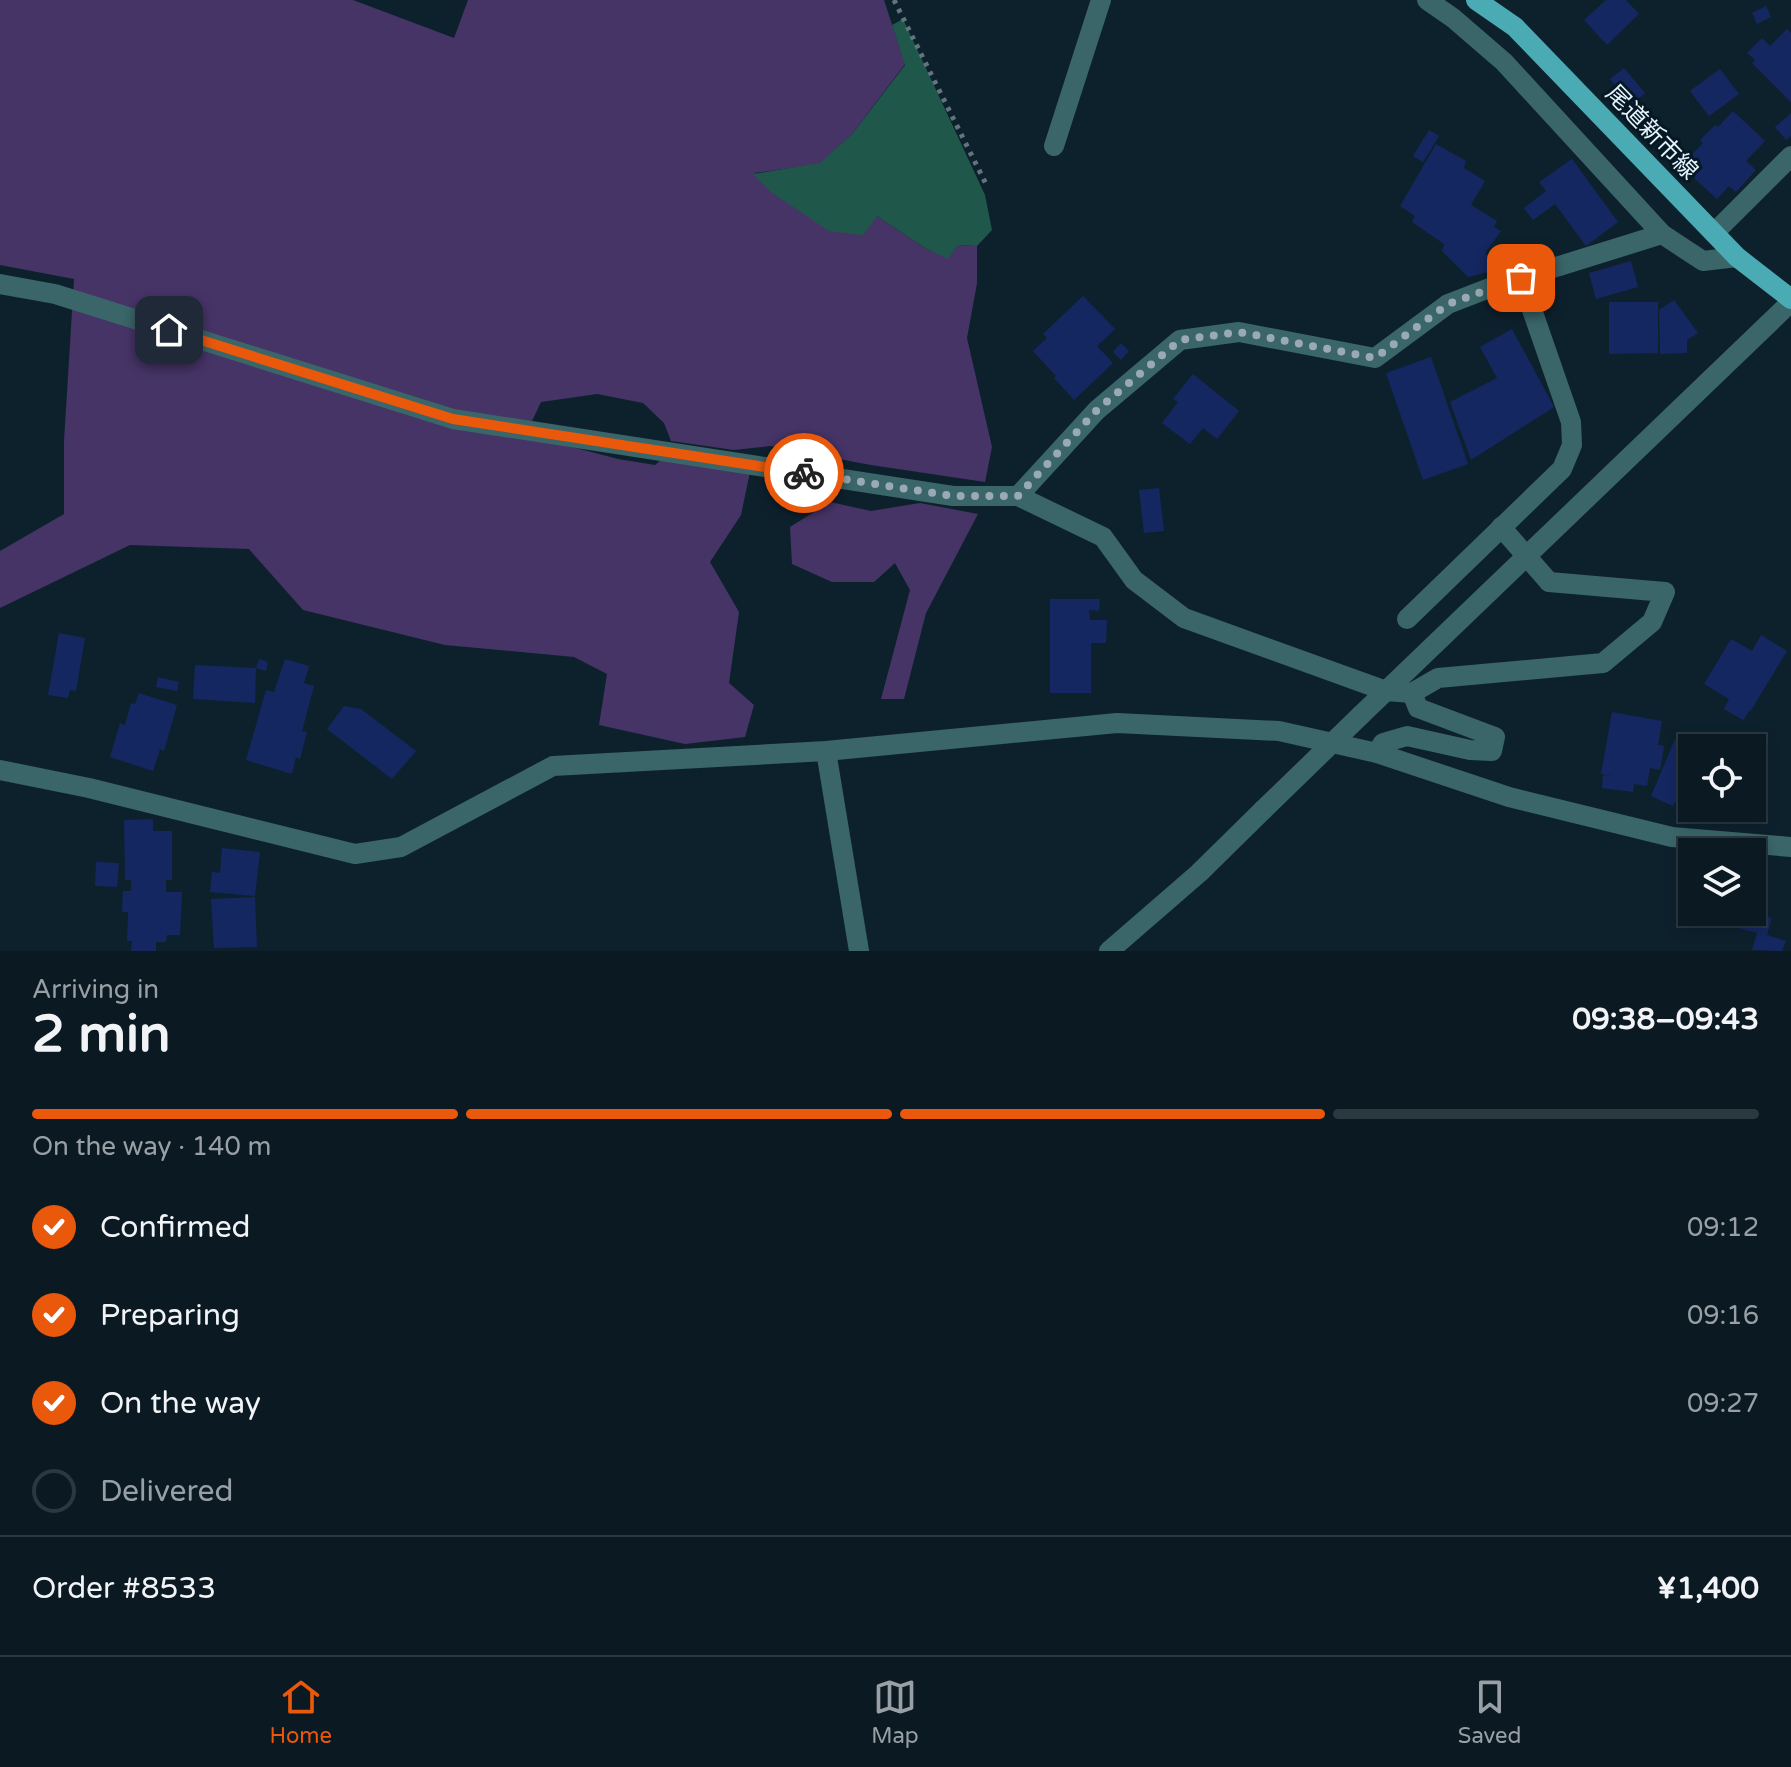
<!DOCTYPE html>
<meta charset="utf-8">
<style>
body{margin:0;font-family:"Varela Round","Noto Sans JP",sans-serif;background:#13222a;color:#f1f3f6;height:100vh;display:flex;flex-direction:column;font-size:30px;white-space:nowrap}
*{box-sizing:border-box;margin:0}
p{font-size:26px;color:#99a0a5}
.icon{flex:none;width:44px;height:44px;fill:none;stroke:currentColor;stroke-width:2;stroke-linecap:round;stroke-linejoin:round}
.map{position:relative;height:951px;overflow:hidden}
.details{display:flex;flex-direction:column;background:#0a1922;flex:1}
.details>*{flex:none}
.controls{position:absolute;left:1678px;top:734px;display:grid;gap:16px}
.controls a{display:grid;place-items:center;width:88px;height:88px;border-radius:0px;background:#0a1922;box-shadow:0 4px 12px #0003,0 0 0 2px #2a3840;font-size:40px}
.pin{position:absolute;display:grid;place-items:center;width:68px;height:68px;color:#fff;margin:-34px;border-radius:16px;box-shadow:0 4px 12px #0006}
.courier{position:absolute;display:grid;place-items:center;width:80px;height:80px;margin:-40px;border:6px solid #ea580c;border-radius:50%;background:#fff;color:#222;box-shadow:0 2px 10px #0007}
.head em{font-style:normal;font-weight:700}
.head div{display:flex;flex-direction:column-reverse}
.head{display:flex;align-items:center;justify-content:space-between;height:136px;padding:0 32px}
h1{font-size:52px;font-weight:700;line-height:60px}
.bar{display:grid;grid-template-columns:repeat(4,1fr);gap:12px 8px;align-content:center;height:96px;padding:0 32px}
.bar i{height:10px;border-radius:6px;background:#2a3840}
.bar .on{background:#ea580c}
.bar p{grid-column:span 4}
.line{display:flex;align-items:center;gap:20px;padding:0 32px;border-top:2px solid #2a3840}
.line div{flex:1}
ol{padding:0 32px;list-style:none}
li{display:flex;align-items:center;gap:24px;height:88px}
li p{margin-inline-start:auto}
li .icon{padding:8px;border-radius:50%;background:#ea580c;color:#fff;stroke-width:4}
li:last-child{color:#99a0a5}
li i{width:44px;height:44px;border:4px solid #2a3840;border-radius:50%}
.dock{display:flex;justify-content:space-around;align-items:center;height:112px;border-top:2px solid #2a3840;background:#0a1922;font-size:22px;color:#99a0a5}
.dock a{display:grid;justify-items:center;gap:4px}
.dock .on{color:#ea580c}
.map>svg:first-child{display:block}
.green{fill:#463467}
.water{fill:#1f584a}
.building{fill:#152761}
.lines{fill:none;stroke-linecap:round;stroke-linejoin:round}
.path{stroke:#63747f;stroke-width:5;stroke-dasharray:4 6;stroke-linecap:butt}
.minor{stroke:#3a6569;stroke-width:20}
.major{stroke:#4babb5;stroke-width:20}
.minor-bridge{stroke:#3a6569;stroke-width:20}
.done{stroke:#9aaab3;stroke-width:8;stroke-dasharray:0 14.4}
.route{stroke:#ea580c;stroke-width:10}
.labels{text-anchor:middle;stroke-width:6;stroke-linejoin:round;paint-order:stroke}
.street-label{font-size:24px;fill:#e6f3fb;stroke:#051823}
</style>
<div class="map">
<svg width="1791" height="951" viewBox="0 0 1791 951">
<rect width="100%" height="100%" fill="#0d212d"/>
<!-- green -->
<g class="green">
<path d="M0,0H353L454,38L468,0H884L905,64L853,133L820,164L754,173L877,216L925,248L948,258L958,245L977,246V283L967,338L992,447L985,482L871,465L770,446L734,450L671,441L664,423L643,403L597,394L541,402L532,421L553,442L618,459L655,465L670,452L750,472L741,515L710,562L739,612L729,683L754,705L745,737L685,744L599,725L607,674L574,657L445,645L303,610L249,549L130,545L0,608V551L64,514V441L74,279L0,265Z"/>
<path d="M830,502L871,511L920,503L978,514L926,613L904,699H881L910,590L895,563L874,582H832L792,564L790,527Z"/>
</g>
<!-- water -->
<path class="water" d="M903,19L985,195L992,230L977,246L958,245L948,259L925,248L877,216L863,235L829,231L771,192L753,174L820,163L853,133L905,65L892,25Z"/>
<!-- building -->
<g class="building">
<path d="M1606,0H1626L1639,14L1607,45L1584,20Z"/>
<path d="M1766,6L1771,17L1757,24L1752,13Z"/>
<path d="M1787,29L1791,33V102L1752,63L1755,60L1747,53L1762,38L1770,46Z"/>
<path d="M1624,68L1645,93L1631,105L1610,79Z"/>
<path d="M1720,69L1739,94L1709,116L1690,91Z"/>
<path d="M1733,111L1765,141L1746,161L1756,170L1736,192L1729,186L1717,199L1681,166L1703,143L1700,140L1715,125L1718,127Z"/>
<path d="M1791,113V136L1786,140L1775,127Z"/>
<path d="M1429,130L1439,136L1423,162L1413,156Z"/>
<path d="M1436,144L1466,161L1464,168L1485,181L1471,205L1497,221L1494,227L1501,231L1485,253L1504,268L1468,277L1442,251L1444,244L1412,222L1415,216L1400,206Z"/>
<path d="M1572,159L1618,222L1586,246L1555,204L1533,220L1524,208L1546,191L1539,182Z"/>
<path d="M1631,261L1638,287L1596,299L1589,273Z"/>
<path d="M1083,296L1115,329L1097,346L1113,363L1074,400L1054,378L1056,376L1033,351L1047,338L1043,334Z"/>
<path d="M1674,300L1698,333L1687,340V353L1660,354L1659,310Z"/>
<path d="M1609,302H1658V353L1609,354Z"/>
<path d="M1512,329L1554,407L1471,460L1450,402L1497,378L1480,347Z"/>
<path d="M1121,343L1129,351L1121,360L1113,352Z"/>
<path d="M1431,357L1468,464L1423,480L1386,373Z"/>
<path d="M1193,374L1239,411L1217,439L1203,428L1190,444L1162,423L1178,402L1173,399Z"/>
<path d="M1159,488L1164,531L1144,533L1139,490Z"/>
<path d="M1050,599H1100L1099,611L1089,610L1090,620H1107L1106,643H1091V693H1050Z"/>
<path d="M59,633L85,638L76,691L70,690L68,698L48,695Z"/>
<path d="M1761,635L1787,651L1750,712L1749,711L1743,720L1724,709L1729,699L1704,684L1731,639L1752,651Z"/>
<path d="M259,659L268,662L266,671L256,668L255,703L193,699L195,665L256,668Z"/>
<path d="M285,659L309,666L304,683L314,686L302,731L307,732L300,759L296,757L292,774L246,760L266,690L274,692Z"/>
<path d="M158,677L179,682L177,691L156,687Z"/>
<path d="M139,693L177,705L164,751L160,749L153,771L110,757L120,723L125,725L131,703L135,704Z"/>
<path d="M344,706L361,709L416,751L392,779L327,729Z"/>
<path d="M1612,712L1662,721L1658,745L1664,746L1660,770L1650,768L1647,786L1634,784L1633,792L1602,788L1603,775L1613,776L1601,774Z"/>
<path d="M1675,739L1698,748H1692V787L1688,786L1680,804L1675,802L1673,806L1651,796Z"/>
<path d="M153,819V831H172V880H166V892H182L180,935H167L166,942H156V951H131L132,941H127L128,912H122L123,891H131V880H125L124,820Z"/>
<path d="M222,848L260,852L255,896L210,892L212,872L220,873Z"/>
<path d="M96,862L119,863L117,887L95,886Z"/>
<path d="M255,897L257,947L214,948L211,899Z"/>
<path d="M1735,912H1751L1772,918L1767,935L1786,941L1782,951L1752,950L1757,933L1731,926Z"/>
</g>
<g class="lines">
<!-- path -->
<path class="path" d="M894,0L987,186"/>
<!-- minor -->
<g class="minor">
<path d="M1427,0L1453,18L1504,62L1662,234L1703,261L1737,257"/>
<path d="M1054,146L1101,0"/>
<path d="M1714,233L1791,156"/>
<path d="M0,284L55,294L453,419L953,496H1018L1103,537L1134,580L1184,618L1386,691L1412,693L1438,678L1603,663L1652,622L1665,592L1549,582"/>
<path d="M1018,496L1097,410L1180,340L1239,332L1375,358L1448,304L1492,287L1662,234"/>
<path d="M1407,619L1562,469L1572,445L1571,422L1521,278"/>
<path d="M1361,715L1791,302"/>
<path d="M826,751L859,951"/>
<path d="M1377,753L1383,743L1407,736L1470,750L1492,751L1495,737L1418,708L1412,693"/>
<path d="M0,770L89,788L355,854L401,847L553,766L826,751L1117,723L1279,731L1377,753L1509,797L1672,837L1791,847"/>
<path d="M1109,951L1199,873L1263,810"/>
</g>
<!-- major -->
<path class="major" d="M1476,0L1515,27L1737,257L1791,299"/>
<!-- minor-bridge -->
<g class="minor-bridge">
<path d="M1501,527L1549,582"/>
<path d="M1263,810L1361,715"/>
</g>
</g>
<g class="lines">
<!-- done -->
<path class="done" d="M804,473L953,496H1018L1097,410L1180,340L1239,332L1375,358L1448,304L1521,278"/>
<!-- route -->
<path class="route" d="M169,330L453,419L804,473"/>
</g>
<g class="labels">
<!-- street labels -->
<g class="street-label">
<text transform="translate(1652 132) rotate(46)" y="8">尾道新市線</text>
</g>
</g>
</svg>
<div class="controls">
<a><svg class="icon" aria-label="locate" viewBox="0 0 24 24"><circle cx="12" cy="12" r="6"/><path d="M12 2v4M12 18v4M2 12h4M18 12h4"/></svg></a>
<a><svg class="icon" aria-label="layers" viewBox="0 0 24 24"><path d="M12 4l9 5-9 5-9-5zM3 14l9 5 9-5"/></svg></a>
</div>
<div class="pin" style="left:1521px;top:278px;background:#ea580c"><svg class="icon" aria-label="bag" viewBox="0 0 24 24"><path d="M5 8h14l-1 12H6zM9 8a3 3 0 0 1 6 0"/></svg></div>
<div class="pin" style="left:169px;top:330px;background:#1f2937"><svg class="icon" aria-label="home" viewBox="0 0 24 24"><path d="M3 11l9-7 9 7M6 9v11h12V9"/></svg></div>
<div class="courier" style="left:804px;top:473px"><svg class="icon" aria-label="bike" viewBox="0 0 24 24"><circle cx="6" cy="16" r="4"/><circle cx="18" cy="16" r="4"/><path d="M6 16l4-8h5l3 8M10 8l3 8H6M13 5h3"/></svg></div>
</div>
<section class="details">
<div class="head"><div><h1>2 min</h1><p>Arriving in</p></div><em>09:38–09:43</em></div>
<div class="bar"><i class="on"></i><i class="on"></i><i class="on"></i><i></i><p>On the way · 140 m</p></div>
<ol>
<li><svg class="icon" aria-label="check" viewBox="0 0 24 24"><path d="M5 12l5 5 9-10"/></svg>Confirmed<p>09:12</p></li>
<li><svg class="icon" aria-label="check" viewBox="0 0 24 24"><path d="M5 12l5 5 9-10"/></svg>Preparing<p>09:16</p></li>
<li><svg class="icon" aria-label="check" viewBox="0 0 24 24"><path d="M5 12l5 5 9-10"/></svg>On the way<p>09:27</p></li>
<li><i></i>Delivered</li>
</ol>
<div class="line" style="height:104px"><div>Order #8533</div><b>¥1,400</b></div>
</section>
<nav class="dock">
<a class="on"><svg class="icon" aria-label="home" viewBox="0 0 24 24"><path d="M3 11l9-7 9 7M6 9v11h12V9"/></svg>Home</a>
<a><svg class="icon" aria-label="map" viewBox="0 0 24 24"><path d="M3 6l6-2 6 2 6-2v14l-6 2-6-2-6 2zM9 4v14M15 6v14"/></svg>Map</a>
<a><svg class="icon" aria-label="saved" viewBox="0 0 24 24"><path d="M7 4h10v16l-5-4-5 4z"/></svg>Saved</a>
</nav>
